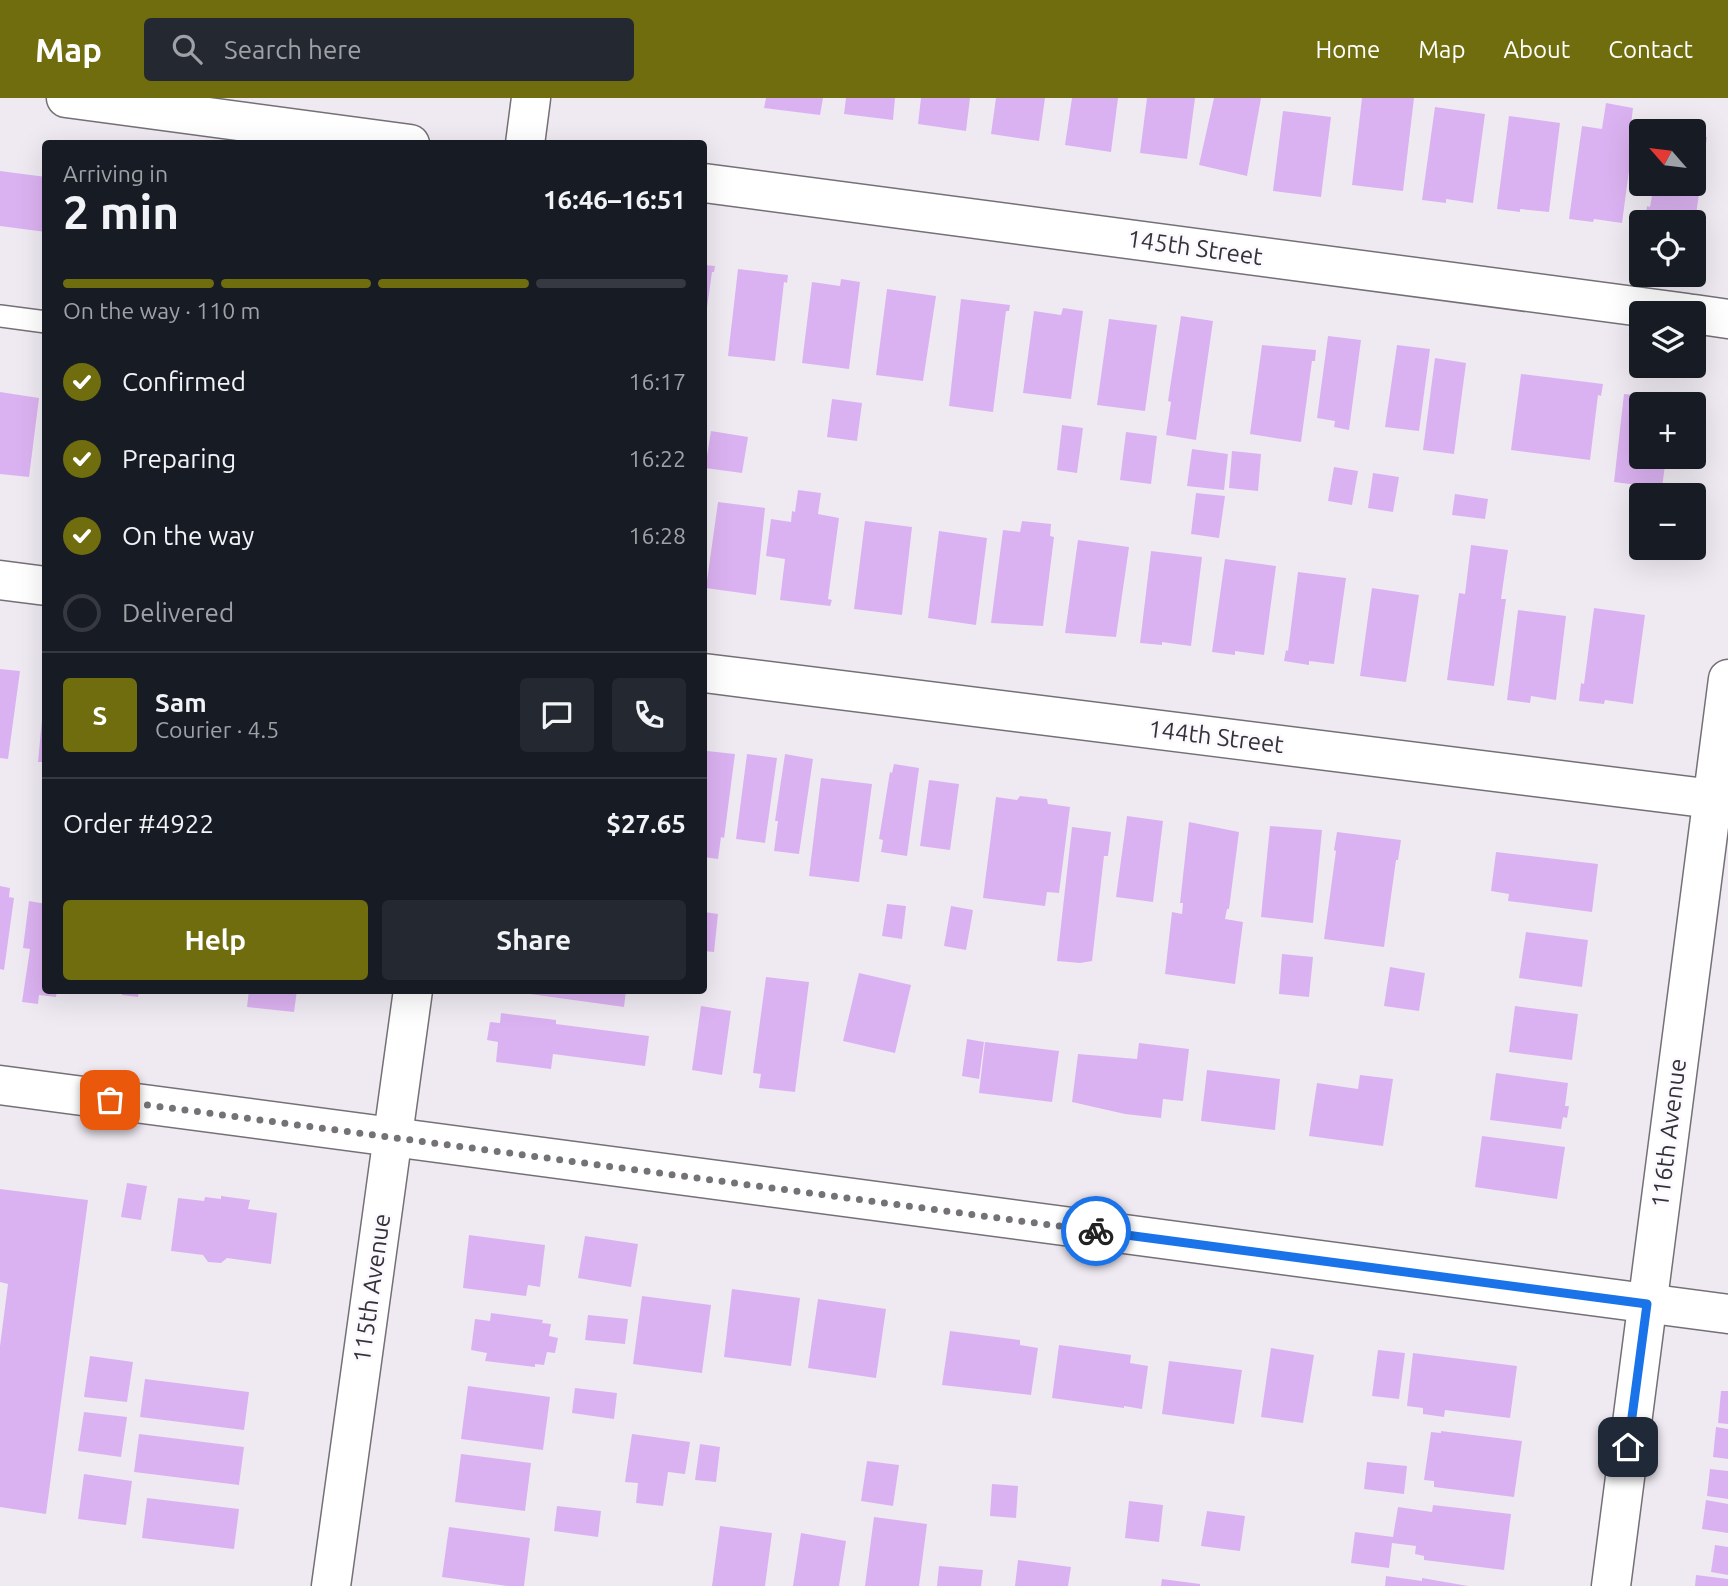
<!DOCTYPE html>
<meta charset="utf-8">
<style>
body{margin:0;font-family:Ubuntu,sans-serif;background:#242831;color:#f1f3f6;height:100vh;display:flex;flex-direction:column;font-size:26px;white-space:nowrap}
*{box-sizing:border-box;margin:0}
p{font-size:23px;color:#9ea1a6}
.icon{flex:none;width:38px;height:38px;fill:none;stroke:currentColor;stroke-width:2;stroke-linecap:round;stroke-linejoin:round}
.map{position:relative;flex:1;overflow:hidden}
.drawer{position:absolute;left:42px;top:42px;width:665px;height:854px;display:flex;flex-direction:column;background:#171b24;border-radius:7px;box-shadow:0 7px 28px #0002}
.drawer>*{flex:none}
.needle{width:46px;rotate:298deg}
.tools{position:absolute;left:1629px;top:21px;display:grid;gap:14px}
.tools a{display:grid;place-items:center;width:77px;height:77px;border-radius:7px;background:#171b24;box-shadow:0 7px 28px #0002;font-size:35px}
.pin{position:absolute;display:grid;place-items:center;width:60px;height:60px;color:#fff;margin:-30px;border-radius:14px;box-shadow:0 4px 10px #0006}
.courier{position:absolute;display:grid;place-items:center;width:70px;height:70px;margin:-35px;border:5px solid #1a73e8;border-radius:50%;background:#fff;color:#222;box-shadow:0 2px 9px #0007}
.summary em{font-style:normal;font-weight:600}
.summary div{display:flex;flex-direction:column-reverse}
.summary{display:flex;align-items:center;justify-content:space-between;height:119px;padding:0 21px}
h1{font-size:46px;font-weight:600;line-height:52px}
.bar{display:grid;grid-template-columns:repeat(4,1fr);gap:10px 7px;align-content:center;height:84px;padding:0 21px}
.bar i{height:9px;border-radius:5px;background:#363941}
.bar .active{background:#706d0e}
.bar p{grid-column:span 4}
.line{display:flex;align-items:center;gap:18px;padding:0 21px;border-top:2px solid #363941}
.line div{flex:1}
.round{display:grid;place-items:center;flex:none;width:74px;height:74px;border-radius:7px;background:#242831}
ol{padding:0 21px;list-style:none}
li{display:flex;align-items:center;gap:21px;height:77px}
li p{margin-inline-start:auto}
li .icon{padding:7px;border-radius:50%;background:#706d0e;color:#fff;stroke-width:4}
li:last-child{color:#9ea1a6}
li i{width:38px;height:38px;border:4px solid #363941;border-radius:50%}
.primary-button{display:flex;gap:14px;margin-top:auto;padding:14px 21px}
.primary-button a{flex:1;height:80px;border-radius:7px;background:#706d0e;color:#fff;font-size:28px;font-weight:600;line-height:80px;text-align:center}
.primary-button a+a{background:#242831;color:#f1f3f6}
header{display:flex;align-items:center;gap:42px;box-sizing:border-box;height:98px;padding:0 35px;background:#706d0e;color:#fff}
header strong{font-size:33px}
nav{display:flex;gap:38px;margin-inline-start:auto;font-size:24px}
.search{width:490px;height:63px;background:#242831;display:flex;align-items:center;gap:18px;box-sizing:border-box;padding:0 24px;border-radius:7px;color:#9ea1a6;font-size:26px}
.map>svg:first-child{display:block}
.building{fill:#dbb2f1}
.lines{fill:none;stroke-linecap:round;stroke-linejoin:round}
.service-casing{stroke:#747076;stroke-width:24}
.minor-casing{stroke:#747076;stroke-width:41}
.service{stroke:#fff;stroke-width:21}
.minor{stroke:#fff;stroke-width:38}
.done{stroke:#757277;stroke-width:7;stroke-dasharray:0 12.6}
.route{stroke:#1a73e8;stroke-width:9}
.labels{text-anchor:middle;stroke-width:5;stroke-linejoin:round;paint-order:stroke}
.street-label{font-size:24px;fill:#343235;stroke:#fcf8ff}
</style>
<header>
<strong>Map</strong>
<div class="search"><svg class="icon" aria-label="search" viewBox="0 0 24 24"><circle cx="10" cy="10" r="6"/><path d="M15 15l6 6"/></svg>Search here</div>
<nav><a>Home</a><a>Map</a><a>About</a><a>Contact</a></nav>
</header>
<div class="map">
<svg width="1728" height="1488" viewBox="0 0 1728 1488">
<rect width="100%" height="100%" fill="#efeaf2"/>
<!-- building -->
<g class="building">
<path d="M766,0H823L820,17L764,10Z"/>
<path d="M846,0H895L893,22L844,16Z"/>
<path d="M921,0H970L966,33L918,26Z"/>
<path d="M996,0H1045L1039,43L991,36Z"/>
<path d="M1072,0H1118L1111,54L1065,47Z"/>
<path d="M1147,0H1195L1187,61L1140,55Z"/>
<path d="M1214,0H1261L1247,78L1199,67Z"/>
<path d="M1362,0H1414L1403,93L1352,87Z"/>
<path d="M1606,5L1633,10L1630,35H1634L1622,125L1594,121L1593,124L1569,121L1582,28L1602,31Z"/>
<path d="M1435,9L1485,16L1473,105L1446,101V105L1422,102Z"/>
<path d="M1283,13L1331,19L1321,99L1273,93Z"/>
<path d="M1509,18L1560,25L1549,114L1520,111V114L1497,111Z"/>
<path d="M1694,37L1707,39L1695,124L1645,123L1647,108L1650,109L1654,86H1694Z"/>
<path d="M0,73L46,79V134L0,128Z"/>
<path d="M704,167L715,168L714,174H712L705,224Z"/>
<path d="M738,171L788,177L787,185L784,184L775,263L728,258Z"/>
<path d="M841,181L860,184L849,271L802,265L812,184L840,188Z"/>
<path d="M887,191L936,198L923,283L876,277Z"/>
<path d="M961,201L1010,207L1009,213H1006L993,314L949,308Z"/>
<path d="M1063,210L1083,213L1071,301L1023,295L1034,213L1061,217Z"/>
<path d="M1181,218L1213,223L1196,342L1166,337L1171,304L1168,303Z"/>
<path d="M1109,221L1157,227L1145,313L1097,307Z"/>
<path d="M1328,238L1361,242L1349,332L1334,329L1335,323L1317,320Z"/>
<path d="M1262,247L1316,252L1315,263H1312L1301,344L1250,336Z"/>
<path d="M1397,247L1430,251L1419,333L1385,329Z"/>
<path d="M1435,260L1466,265L1454,356L1423,352Z"/>
<path d="M1521,276L1603,286L1601,298L1598,297L1590,362L1511,352Z"/>
<path d="M0,294L39,300L29,379L0,376Z"/>
<path d="M1624,296L1675,300L1674,306H1642V359H1666L1662,390L1614,384Z"/>
<path d="M832,301L862,305L857,343L827,339Z"/>
<path d="M1062,327L1083,330L1077,375L1057,372Z"/>
<path d="M711,333L748,339L742,375L705,370Z"/>
<path d="M1126,334L1157,338L1151,386L1120,382Z"/>
<path d="M1192,351L1228,356L1224,392L1187,388Z"/>
<path d="M1232,353L1261,356L1258,393L1229,390Z"/>
<path d="M1334,369L1358,373L1352,407L1328,403Z"/>
<path d="M1373,375L1399,379L1393,414L1368,410Z"/>
<path d="M798,392L821,395L818,416L839,420L828,501L832,502L830,508L780,502L785,461L766,458L771,421L791,424L792,413L795,414Z"/>
<path d="M1196,395L1225,398L1219,440L1191,436Z"/>
<path d="M1455,396L1488,401L1485,421L1452,417Z"/>
<path d="M718,404L765,410L756,497L706,490Z"/>
<path d="M865,423L912,429L902,517L854,511Z"/>
<path d="M1022,423L1051,426L1050,438L1054,439L1043,528L991,525L1003,432L1020,434Z"/>
<path d="M939,433L987,440L976,527L928,520Z"/>
<path d="M1078,442L1129,449L1116,539L1065,535Z"/>
<path d="M1471,447L1508,452L1501,501H1506L1494,588L1447,582L1459,495L1465,496Z"/>
<path d="M1151,453L1202,459L1191,548L1162,544V547L1140,545Z"/>
<path d="M1225,461L1276,468L1264,557L1235,553V557L1212,554Z"/>
<path d="M1298,474L1346,480L1334,566L1309,563V567L1284,563L1286,552L1288,553Z"/>
<path d="M1372,490L1419,497L1406,584L1360,578Z"/>
<path d="M1594,510L1645,517L1633,606L1605,602L1604,606L1579,603L1581,585L1584,586Z"/>
<path d="M1518,512L1566,518L1556,602L1531,598L1530,605L1507,602Z"/>
<path d="M0,571L20,573L8,661L0,660Z"/>
<path d="M44,600H46V664H38Z"/>
<path d="M707,653L735,656L724,740L721,739L718,761L704,759V677Z"/>
<path d="M747,656L777,660L765,745L736,741Z"/>
<path d="M785,656L813,661L799,756L774,753L778,723H775Z"/>
<path d="M894,666L919,670L907,758L881,754L883,742L879,741L890,674L892,675Z"/>
<path d="M821,680L872,686L859,784L809,778Z"/>
<path d="M929,682L959,686L950,752L920,748Z"/>
<path d="M1020,698L1047,701L1048,706L1070,709L1059,795L1047,794L1045,808L983,800L996,699L1017,702Z"/>
<path d="M1127,718L1163,723L1153,804L1116,799Z"/>
<path d="M1189,724L1239,734L1229,811H1227L1225,821L1243,824L1235,886L1165,876L1172,814L1182,816L1183,805H1180Z"/>
<path d="M1270,728L1322,732L1313,825L1261,819Z"/>
<path d="M1072,729L1111,734L1108,758H1104L1092,863L1080,865L1057,863Z"/>
<path d="M1337,734L1401,742L1398,762H1396L1384,849L1324,841L1336,753L1334,752Z"/>
<path d="M1496,754L1598,766L1592,814L1508,803L1509,796L1491,793Z"/>
<path d="M0,788L10,790L9,799L14,800L4,872L0,871Z"/>
<path d="M29,803L46,806V892H57L56,899L39,897L38,906L22,904L30,851L23,850Z"/>
<path d="M887,806L906,808L902,841L882,838Z"/>
<path d="M951,808L973,812L966,852L944,848Z"/>
<path d="M704,814L718,816L714,854L704,853Z"/>
<path d="M1526,834L1588,842L1582,889L1519,880Z"/>
<path d="M1282,856L1313,859L1309,899L1279,896Z"/>
<path d="M1390,869L1425,875L1419,913L1384,908Z"/>
<path d="M859,875L911,887L895,955L843,943Z"/>
<path d="M766,879L809,884L795,994L759,990L761,976L753,975Z"/>
<path d="M122,892H139L138,899L122,897Z"/>
<path d="M249,892H297L294,914L247,909Z"/>
<path d="M530,892H626L624,909L530,896Z"/>
<path d="M701,908L731,913L722,977L692,972Z"/>
<path d="M1515,908L1578,916L1572,962L1509,954Z"/>
<path d="M501,915L556,922V926L649,938L645,968L553,956L551,971L496,964L498,944L487,942L490,924L500,925Z"/>
<path d="M967,941L984,944L979,981L962,978Z"/>
<path d="M985,944L1059,953L1052,1004L979,995Z"/>
<path d="M1139,945L1189,951L1183,1003L1163,1001L1161,1020L1125,1016L1072,1004L1078,956L1137,961Z"/>
<path d="M1207,972L1280,981L1275,1032L1201,1023Z"/>
<path d="M1496,975L1568,985L1565,1008H1569L1567,1020L1563,1019L1561,1031L1490,1022Z"/>
<path d="M1360,977L1393,981L1383,1048L1309,1038L1317,985L1358,991Z"/>
<path d="M1482,1038L1565,1049L1557,1101L1475,1089Z"/>
<path d="M127,1085L147,1088L141,1122L121,1119Z"/>
<path d="M0,1091L88,1102L46,1416L0,1409V1248L8,1186L0,1184Z"/>
<path d="M221,1098L250,1102L248,1111L277,1115L271,1166L227,1160L221,1165L208,1164L203,1157L171,1153L178,1100L204,1103L205,1099L221,1101Z"/>
<path d="M469,1137L545,1147L540,1189L528,1187L526,1198L463,1190Z"/>
<path d="M585,1138L638,1146L631,1189L578,1180Z"/>
<path d="M732,1191L800,1200L791,1268L724,1259Z"/>
<path d="M642,1198L711,1207L702,1275L633,1266Z"/>
<path d="M818,1201L886,1211L876,1280L808,1270Z"/>
<path d="M491,1215L543,1222L542,1225L551,1226L549,1238L558,1240L555,1255L547,1254L544,1267L535,1266V1269L485,1263L487,1255L471,1252L475,1221L490,1223Z"/>
<path d="M588,1217L628,1221L625,1246L585,1242Z"/>
<path d="M950,1233L1020,1242V1247L1038,1250L1031,1297L942,1287Z"/>
<path d="M1059,1247L1131,1257L1130,1265L1148,1268L1142,1311L1124,1308V1310L1052,1300Z"/>
<path d="M1271,1250L1314,1257L1303,1325L1261,1319Z"/>
<path d="M1378,1252L1405,1255L1399,1301L1372,1298Z"/>
<path d="M1413,1255L1517,1268L1510,1320L1445,1312L1444,1319L1423,1316V1310L1407,1308Z"/>
<path d="M90,1258L133,1264L127,1304L84,1299Z"/>
<path d="M1169,1263L1242,1272L1234,1326L1162,1316Z"/>
<path d="M145,1281L249,1294L244,1332L140,1319Z"/>
<path d="M468,1288L550,1299L543,1352L461,1341Z"/>
<path d="M575,1290L617,1295L614,1321L572,1315Z"/>
<path d="M1721,1293H1728V1326L1718,1325Z"/>
<path d="M84,1314L127,1319L121,1359L78,1353Z"/>
<path d="M1716,1329L1728,1331V1361L1713,1359Z"/>
<path d="M1441,1333L1522,1343L1514,1399L1434,1389V1383L1424,1382L1431,1334L1441,1335Z"/>
<path d="M139,1336L244,1349L239,1387L134,1374Z"/>
<path d="M632,1336L690,1344L685,1376L668,1374L663,1408L636,1405L638,1385L625,1384Z"/>
<path d="M700,1346L720,1349L716,1384L695,1382Z"/>
<path d="M461,1356L531,1365L525,1413L455,1404Z"/>
<path d="M867,1363L899,1367L893,1408L861,1403Z"/>
<path d="M1367,1364L1407,1368L1404,1396L1364,1391Z"/>
<path d="M1710,1371L1728,1373V1401L1707,1398Z"/>
<path d="M84,1376L132,1383L126,1427L78,1421Z"/>
<path d="M992,1386L1018,1388L1016,1420L990,1418Z"/>
<path d="M147,1400L239,1411L234,1451L142,1440Z"/>
<path d="M1706,1402L1728,1406V1435L1702,1431Z"/>
<path d="M1129,1403L1163,1407L1159,1444L1125,1440Z"/>
<path d="M1433,1407L1511,1416L1504,1472L1424,1462V1458L1415,1456L1416,1448L1392,1445L1389,1470L1351,1465L1355,1434L1393,1439L1398,1409L1432,1414Z"/>
<path d="M557,1408L601,1413L598,1439L554,1433Z"/>
<path d="M1207,1413L1245,1418L1240,1453L1201,1448Z"/>
<path d="M874,1419L927,1426L919,1488H865Z"/>
<path d="M720,1428L772,1435L765,1488H712Z"/>
<path d="M449,1429L530,1440L524,1488H507L442,1479Z"/>
<path d="M801,1435L846,1443L839,1488H793Z"/>
<path d="M1715,1447L1728,1449V1477L1711,1474Z"/>
<path d="M1018,1462L1071,1469L1068,1488H1015Z"/>
<path d="M939,1468L983,1472L981,1488H937Z"/>
<path d="M1696,1477L1728,1481V1488H1695Z"/>
<path d="M1386,1478L1422,1483V1480L1468,1488H1385Z"/>
<path d="M1162,1481L1200,1486V1488H1161Z"/>
</g>
<g class="lines">
<!-- service casing -->
<g class="service-casing">
<path id="service" d="M0,218L46,224"/>
</g>
<!-- minor casing -->
<g class="minor-casing">
<g id="minor">
<path d="M66,0L410,46"/>
<path d="M525,46L531,0"/>
<path d="M704,85L1687,215"/>
<path d="M1694,216L1728,221"/>
<path d="M0,482L46,488"/>
<path d="M704,575L1728,703"/>
<path d="M0,987L1728,1216"/>
<path d="M331,1488L413,892"/>
<path d="M1611,1488L1728,581"/>
</g>
</g>
<!-- service -->
<use href="#service" class="service"/>
<!-- minor -->
<use href="#minor" class="minor"/>
</g>
<g class="lines">
<!-- done -->
<path class="done" d="M110,1002L1096,1133"/>
<!-- route -->
<path class="route" d="M1096,1133L1647,1206L1628,1349"/>
</g>
<g class="labels">
<!-- street labels -->
<g class="street-label">
<text transform="translate(1195 150) rotate(8)" y="8">145th Street</text>
<text transform="translate(1216 639) rotate(7)" y="8">144th Street</text>
<text transform="translate(1669 1035) rotate(-83)" y="8">116th Avenue</text>
<text transform="translate(372 1190) rotate(-82)" y="8">115th Avenue</text>
</g>
</g>
</svg>
<div class="tools">
<a><svg class="needle" viewBox="-14 -14 28 28"><path d="M0-13l5 13h-10z" fill="#e53935"/><path d="M0 13l5-13h-10z" fill="#9ea1a6"/></svg></a>
<a><svg class="icon" aria-label="locate" viewBox="0 0 24 24"><circle cx="12" cy="12" r="6"/><path d="M12 2v4M12 18v4M2 12h4M18 12h4"/></svg></a>
<a><svg class="icon" aria-label="layers" viewBox="0 0 24 24"><path d="M12 4l9 5-9 5-9-5zM3 14l9 5 9-5"/></svg></a>
<a>+</a>
<a>−</a>
</div>
<div class="pin" style="left:110px;top:1002px;background:#ea580c"><svg class="icon" aria-label="bag" viewBox="0 0 24 24"><path d="M5 8h14l-1 12H6zM9 8a3 3 0 0 1 6 0"/></svg></div>
<div class="pin" style="left:1628px;top:1349px;background:#1f2937"><svg class="icon" aria-label="home" viewBox="0 0 24 24"><path d="M3 11l9-7 9 7M6 9v11h12V9"/></svg></div>
<div class="courier" style="left:1096px;top:1133px"><svg class="icon" aria-label="bike" viewBox="0 0 24 24"><circle cx="6" cy="16" r="4"/><circle cx="18" cy="16" r="4"/><path d="M6 16l4-8h5l3 8M10 8l3 8H6M13 5h3"/></svg></div>
<section class="drawer">
<div class="summary"><div><h1>2 min</h1><p>Arriving in</p></div><em>16:46–16:51</em></div>
<div class="bar"><i class="active"></i><i class="active"></i><i class="active"></i><i></i><p>On the way · 110 m</p></div>
<ol>
<li><svg class="icon" aria-label="check" viewBox="0 0 24 24"><path d="M5 12l5 5 9-10"/></svg>Confirmed<p>16:17</p></li>
<li><svg class="icon" aria-label="check" viewBox="0 0 24 24"><path d="M5 12l5 5 9-10"/></svg>Preparing<p>16:22</p></li>
<li><svg class="icon" aria-label="check" viewBox="0 0 24 24"><path d="M5 12l5 5 9-10"/></svg>On the way<p>16:28</p></li>
<li><i></i>Delivered</li>
</ol>
<div class="line" style="height:126px"><b class="round" style="background:#706d0e;color:#fff">S</b><div><b>Sam</b><p>Courier · 4.5</p></div><a class="round"><svg class="icon" aria-label="chat" viewBox="0 0 24 24"><path d="M4 5h16v11H9l-5 4z"/></svg></a><a class="round"><svg class="icon" aria-label="phone" viewBox="0 0 24 24"><path d="M5 4h4l2 5-3 2q2 4 5 5l2-3 5 2v4C11 20 4 13 5 4z"/></svg></a></div>
<div class="line" style="height:91px"><div>Order #4922</div><b>$27.65</b></div>
<div class="primary-button"><a>Help</a><a>Share</a></div>
</section>
</div>
